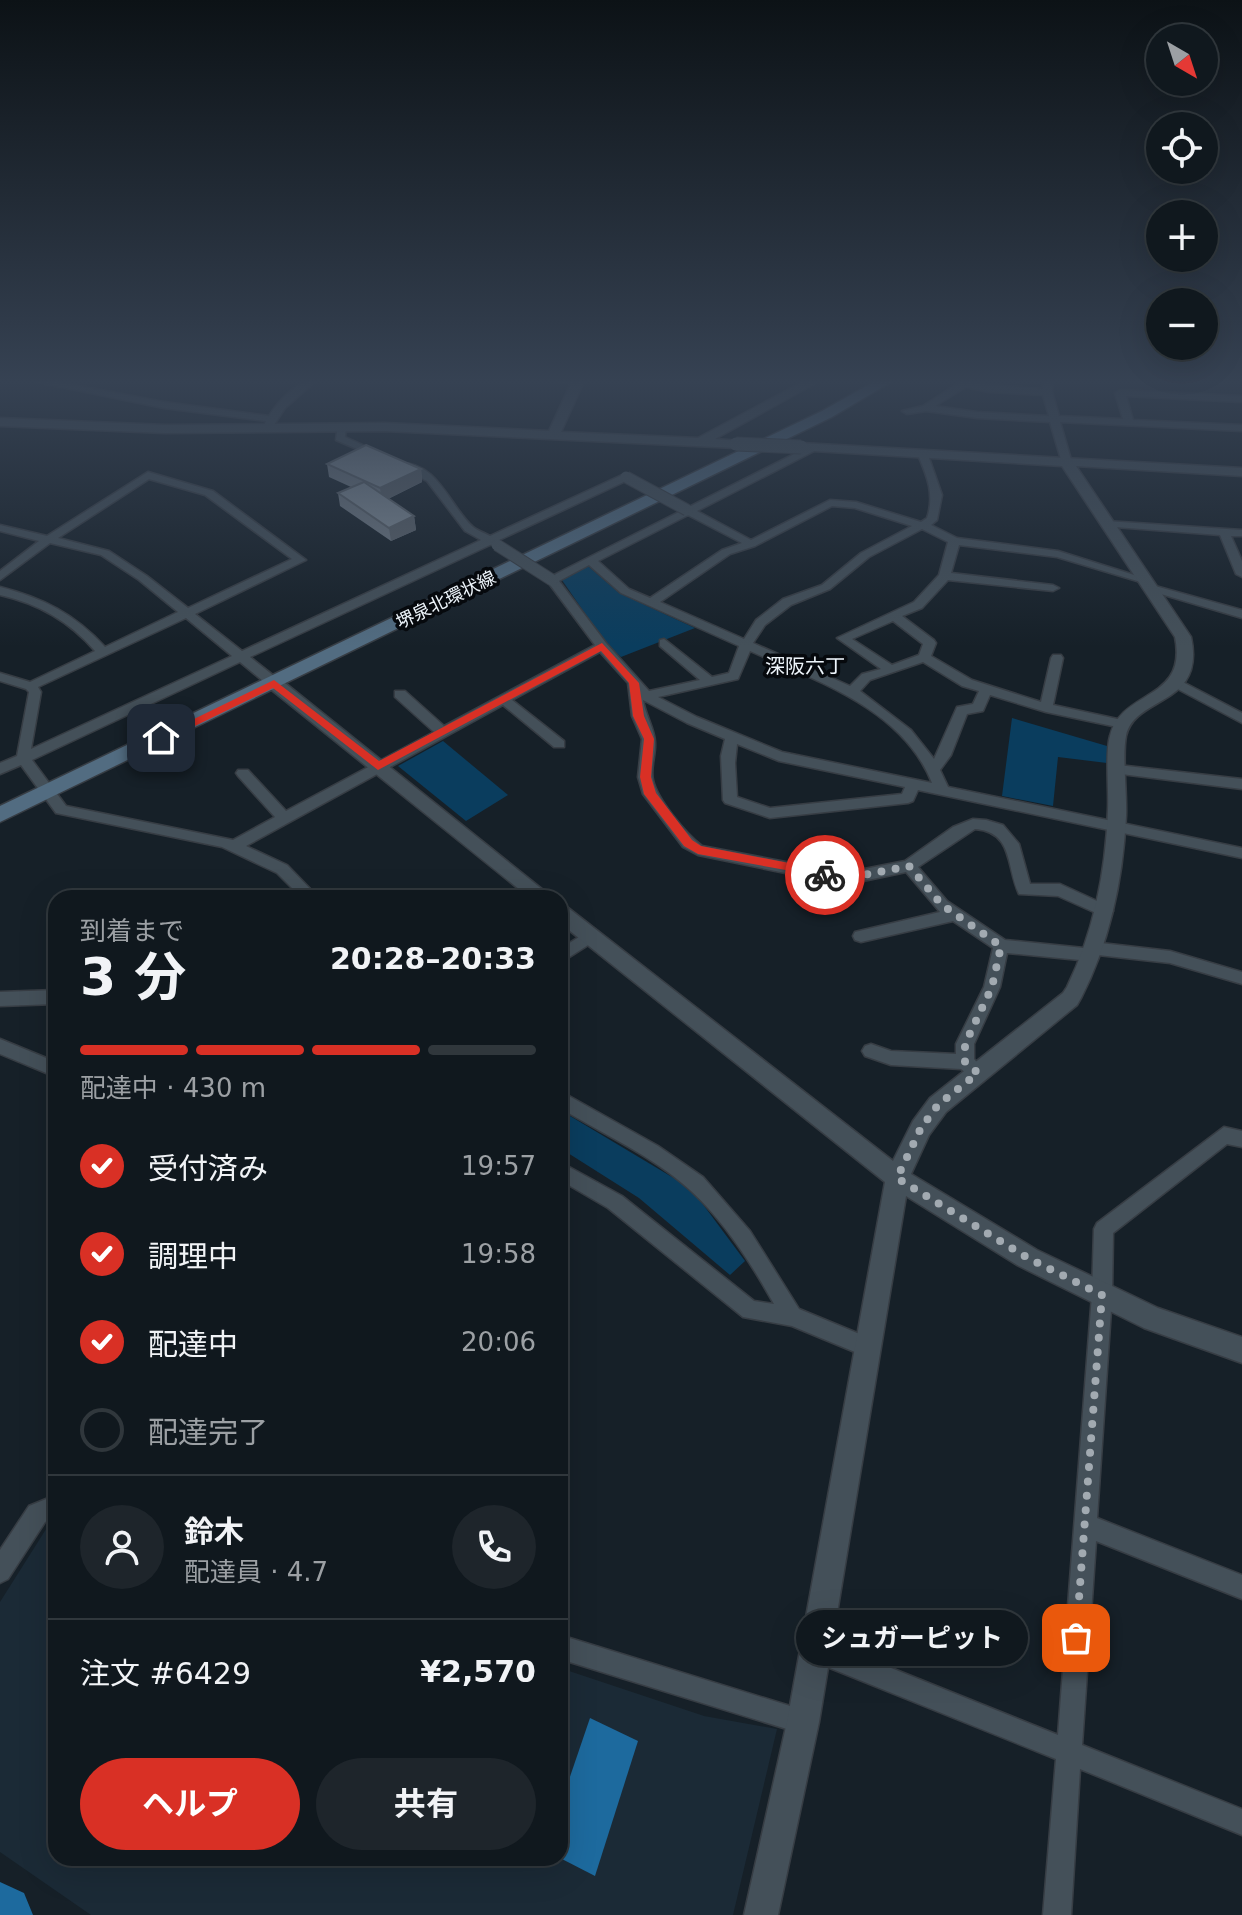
<!DOCTYPE html>
<html lang="ja">
<meta charset="utf-8">
<style>
body{margin:0;font-family:"DejaVu Sans","Noto Sans JP",sans-serif;background:#1e252b;color:#f1f3f6;height:100vh;display:flex;flex-direction:column;font-size:30px;white-space:nowrap}
*{box-sizing:border-box;margin:0}
p{font-size:26px;color:#9ca0a4}
.icon{flex:none;width:44px;height:44px;fill:none;stroke:currentColor;stroke-width:2;stroke-linecap:round;stroke-linejoin:round}
.map{position:relative;flex:1;overflow:hidden}
.details{position:absolute;left:48px;top:890px;width:520px;height:976px;display:flex;flex-direction:column;background:#10181e;border-radius:24px;box-shadow:0 8px 32px #0002,0 0 0 2px #30373c}
.details>*{flex:none}
.needle{width:52px;rotate:141deg}
.tools{position:absolute;left:1146px;top:24px;display:grid;gap:16px}
.tools a{display:grid;place-items:center;width:72px;height:72px;border-radius:50%;background:#10181e;box-shadow:0 8px 32px #0002,0 0 0 2px #30373c;font-size:40px}
.pin{position:absolute;display:grid;place-items:center;width:68px;height:68px;color:#fff;margin:-34px;border-radius:16px;box-shadow:0 4px 12px #0006}
.courier{position:absolute;display:grid;place-items:center;width:80px;height:80px;margin:-40px;border:6px solid #d93025;border-radius:50%;background:#fff;color:#222;box-shadow:0 2px 10px #0007}
.bubble{position:absolute;height:56px;border-radius:28px;background:#10181e;box-shadow:0 8px 32px #0002,0 0 0 2px #30373c;font-size:26px;font-weight:700;line-height:56px;text-align:center}
.summary em{font-style:normal;font-weight:700}
.summary div{display:flex;flex-direction:column-reverse}
.summary{display:flex;align-items:center;justify-content:space-between;height:136px;padding:0 32px}
h1{font-size:52px;font-weight:700;line-height:60px}
.bar{display:grid;grid-template-columns:repeat(4,1fr);gap:12px 8px;align-content:center;height:96px;padding:0 32px}
.bar i{height:10px;border-radius:6px;background:#30373c}
.bar .current{background:#d93025}
.bar p{grid-column:span 4}
.line{display:flex;align-items:center;gap:20px;padding:0 32px;border-top:2px solid #30373c}
.line div{flex:1}
.round{display:grid;place-items:center;flex:none;width:84px;height:84px;border-radius:42px;background:#1e252b}
ol{padding:0 32px;list-style:none}
li{display:flex;align-items:center;gap:24px;height:88px}
li p{margin-inline-start:auto}
li .icon{padding:8px;border-radius:50%;background:#d93025;color:#fff;stroke-width:4}
li:last-child{color:#9ca0a4}
li i{width:44px;height:44px;border:4px solid #30373c;border-radius:50%}
.primary-button{display:flex;gap:16px;margin-top:auto;padding:16px 32px}
.primary-button a{flex:1;height:92px;border-radius:48px;background:#d93025;color:#fff;font-size:32px;font-weight:700;line-height:92px;text-align:center}
.primary-button a+a{background:#1e252b;color:#f1f3f6}
.map>svg:first-child{display:block}
.built{fill:#1b2a36}
.green{fill:#0a3d5e}
.water{fill:#1d6a9e}
.lines{fill:none;stroke-linecap:round;stroke-linejoin:round}
.river{fill:#1d6a9e;fill-rule:evenodd}
.minor-casing{stroke:#373d44;stroke-width:3}
.tertiary-casing{stroke:#373d44;stroke-width:3}
.secondary-casing{stroke:#373d44;stroke-width:3}
.minor{fill:#445059;fill-rule:evenodd}
.tertiary{fill:#445059;fill-rule:evenodd}
.secondary{fill:#526c81;fill-rule:evenodd}
.minor-bridge-casing{stroke:#373d44;stroke-width:13;stroke-linecap:butt}
.tertiary-bridge-casing{stroke:#373d44;stroke-width:15;stroke-linecap:butt}
.minor-bridge{stroke:#445059;stroke-width:11}
.tertiary-bridge{stroke:#445059;stroke-width:13}
.wall{fill:#707a84}
.shaded-wall{fill:#5b636b}
.building{fill:#828e99;stroke:#5b636b;stroke-width:2}
.route{fill:#d93025}
.done{stroke:#a2aab1;stroke-width:8;stroke-dasharray:0 14.4}
.labels{text-anchor:middle;stroke-width:7;stroke-linejoin:round;paint-order:stroke}
.far-street-label{font-size:18px;fill:#eef5fb;stroke:#06090d}
.far-neighbourhood-label{font-size:20px;fill:#eef5fb;stroke:#06090d}
</style>
<div class="map">
<svg width="1242" height="1915" viewBox="0 0 1242 1915">
<rect width="100%" height="100%" fill="#162028"/>
<!-- built -->
<path class="built" d="M56,1523V1858H560V1668L704,1716L777,1729L733,1915H91L0,1852V1602L48,1526Z"/>
<!-- green -->
<g class="green">
<path d="M584,567H589L619,593L695,628L621,657L606,644L562,580Z"/>
<path d="M1012,718L1107,746V763L1058,757L1053,806L1002,796Z"/>
<path d="M443,741L508,795L466,821L398,766Z"/>
<path d="M560,1110L677,1180L699,1199L745,1261L730,1275L639,1198L560,1148Z"/>
</g>
<!-- water -->
<path class="water" d="M590,1718L638,1741L595,1876L560,1858V1806Z"/>
<g class="lines">
<!-- river -->
<path class="river" d="M0,1882L24,1893L33,1915H0Z"/>
<!-- minor casing -->
<g class="minor-casing">
<g id="minor">
<path d="M22,379H42L164,402L269,416C279,400 299,379 318,379L285,408L272,428L269,429L264,426L266,421L164,408Z"/>
<path d="M543,379H576L582,382L577,385Z"/>
<path d="M965,379H976L972,383L1043,389V379H1053L1052,392L1059,416L1123,419L1115,393L1120,390L1242,396V402L1126,396L1133,420L1242,425V431L1060,422L1072,463L1067,466L1062,463L1050,422L977,418L926,411L907,414L902,411L923,406ZM966,387L989,392L1043,395L1049,416L977,412L935,406Z"/>
<path d="M338,425L346,427L345,437L387,456L378,458L336,440Z"/>
<path d="M814,444L819,447L818,449L697,511L751,540L830,500L856,502L921,522L927,518C935,495 927,476 918,455L923,452L928,455L942,495L937,520L931,525L957,538L1058,551L1150,580L1144,583L1057,557L959,545L951,573L1053,585L1059,588L1053,591L948,580L922,608L902,616L934,640L936,643L931,656L972,680L1041,702L1051,658L1053,655H1061L1063,658L1053,705L1122,720L1129,724L1122,728L1046,712L990,695L983,711L967,714L951,755L940,770L948,787L1242,848V858L918,790L913,801L908,803L770,818L725,803L723,800L721,756L725,739L687,723L643,700C645,714 655,730 655,742C656,755 650,768 653,780C657,799 686,834 702,846L844,873L905,861L953,827L973,819L986,820L1003,825L1019,844L1030,884H1060L1110,907L1113,911L1105,917L1058,896L1019,894C1006,867 1014,832 975,829L918,867L947,901L1005,940L1084,948L1086,944L1092,942L1170,951L1242,972V984L1170,963L1098,955L1096,959L1090,961L1007,953L1000,987L974,1044V1059L987,1073L984,1078L978,1080L972,1078L961,1069L891,1065L865,1056L862,1051L865,1046L871,1044L891,1051L956,1054V1044L984,987L993,948L953,921L861,942L855,940L853,936L855,932L940,912L906,872L844,885L698,855L683,847L643,794L638,777L642,739L632,716L628,683L600,652L512,700L564,741V747H554L503,705L246,846L287,865L319,898H302L277,873L222,847L56,813L21,765L0,774V763L17,756L29,692L26,689L0,681V673L30,682L95,651C69,621 39,604 0,595V587C43,598 75,614 105,647L178,612L139,580L101,555L50,543L0,580V571L39,541L0,531V525L47,536L148,472L213,491L306,560L195,614L242,651L481,540L465,531L427,481L399,467V463C438,461 450,507 473,527C478,531 485,533 490,536L622,475H630V479L497,541L496,544L490,545L250,657L279,680V686H269L240,662L32,760L66,806L233,840L275,817L238,776L236,773L238,770H248L286,811L434,732L395,697V691H405L444,726L595,645L548,582V578ZM149,479L205,495L292,559L188,608L147,576L109,551L58,538ZM832,506L855,508L912,526L861,553L822,585L783,599L756,620L744,639L660,602L730,554L755,546ZM688,515L742,543L722,550L650,598L629,589L598,561ZM922,529L948,542L939,575L914,602L837,638L881,669L862,674L850,686L753,643L765,625L791,605L830,589L869,557ZM589,565L621,593L739,646L729,673L712,677L664,639L660,640V646L700,680L649,691L606,643L559,581ZM186,618L232,656L31,749L41,692L38,687ZM893,621L923,644L919,655L892,665L852,639ZM750,651C817,681 903,709 932,783L782,752L697,717L658,697L738,679ZM923,662L962,686L979,691L973,704L957,707L934,759L911,730L860,691L870,680ZM737,744L779,761L905,787L902,794L770,808L737,797L735,763Z"/>
<path d="M1106,521L1242,530V536H1231L1242,561V577L1236,574L1220,535L1102,526V522Z"/>
<path d="M1148,584L1242,610V618L1144,589V585Z"/>
<path d="M1177,679L1242,713V723L1172,686V680Z"/>
<path d="M1118,765L1242,779V789L1113,773L1111,770L1113,767Z"/>
<path d="M590,930L598,936L596,940L560,963V949Z"/>
<path d="M56,990V1004L0,1006V992Z"/>
<path d="M0,1039L56,1062V1077L0,1054Z"/>
<path d="M560,1091L658,1146L703,1177L750,1231L799,1309L874,1340L877,1347L874,1354L867,1357L792,1326L743,1317L608,1208L560,1180V1162L622,1196L754,1301L774,1304C751,1263 725,1222 690,1190C653,1156 603,1134 560,1108Z"/>
<path d="M1224,1127L1242,1131V1147L1227,1144L1113,1233L1112,1295L1097,1518L1242,1575V1599L1096,1541L1082,1745L1242,1809V1835L1080,1769L1071,1915H1043L1056,1759L805,1658L802,1649L805,1640L814,1637L1058,1735L1092,1295L1094,1229L1097,1223Z"/>
<path d="M56,1495V1517L45,1522L8,1579L0,1583V1550L29,1506Z"/>
<path d="M560,1635L803,1710L812,1713L815,1722L812,1731L803,1734L560,1659Z"/>
</g>
</g>
<!-- tertiary casing -->
<g class="tertiary-casing">
<g id="tertiary">
<path d="M573,379H585L561,432L698,438L808,379H823L715,439L740,441V447L736,448L385,431L165,433L0,426V418L165,425L385,423L549,431Z"/>
<path d="M801,443L1242,468V476L1076,466L1191,637C1206,707 1135,695 1126,736C1122,756 1127,793 1126,816C1123,878 1110,942 1081,998L1077,1005L946,1112L929,1135L911,1174L1037,1250L1158,1308L1242,1337V1363L1144,1328L1019,1266L906,1196L819,1722L778,1915H744L787,1722L885,1182L560,923V905L567,907L893,1161L913,1121L930,1098L1063,993L1067,987C1094,932 1106,869 1108,809C1109,790 1105,752 1110,736C1122,688 1188,702 1175,637L1062,466L797,450L795,447Z"/>
<path d="M274,678L280,679L553,898H530L268,687L266,683Z"/>
</g>
</g>
<!-- secondary casing -->
<g class="secondary-casing">
<path id="secondary" d="M879,379H896L832,417L0,822V806L822,411Z"/>
</g>
<!-- minor -->
<use href="#minor" class="minor"/>
<!-- tertiary -->
<use href="#tertiary" class="tertiary"/>
<!-- secondary -->
<use href="#secondary" class="secondary"/>
<!-- minor-bridge casing -->
<g class="minor-bridge-casing">
<g id="minor-bridge">
<path d="M626,477L687,510"/>
<path d="M497,545L552,580"/>
</g>
</g>
<!-- tertiary-bridge casing -->
<g class="tertiary-bridge-casing">
<path id="tertiary-bridge" d="M736,444L801,447"/>
</g>
<!-- minor-bridge -->
<use href="#minor-bridge" class="minor-bridge"/>
<!-- tertiary-bridge -->
<use href="#tertiary-bridge" class="tertiary-bridge"/>
</g>
<!-- wall -->
<path class="wall" d="M327,464L421,469L422,482L388,499L414,516L416,530L391,541L340,506L338,493L351,487L329,477Z"/>
<!-- shaded-wall -->
<g class="shaded-wall">
<path d="M421,469L422,482L382,502L380,488Z"/>
<path d="M414,516L416,530L391,541L389,528Z"/>
</g>
<!-- building -->
<g class="building">
<path d="M366,445L421,469L380,488L327,464Z"/>
<path d="M364,482L414,516L389,528L338,493Z"/>
</g>
<!-- sky -->
<linearGradient id="sky" x2="0" y2="1"><stop stop-color="#0c1216"/><stop offset="0.59" stop-color="#364253"/><stop offset="1" stop-color="#364253" stop-opacity="0"/></linearGradient>
<rect width="1242" height="647" fill="url(#sky)"/>
<!-- route -->
<path class="route" d="M602,643L639,683L644,716L654,739L651,777L656,793L692,840L701,846L825,870L830,872V878L698,854L684,846L644,794L640,777L644,739L633,716L629,683L601,651L378,770L273,688L164,741L155,738L274,680L379,761Z"/>
<g class="lines">
<!-- done -->
<path class="done" d="M825,875L844,879L909,866L942,905L1001,946L992,987L965,1044V1062L978,1073L938,1105L921,1128L897,1178L1028,1258L1102,1295L1076,1638"/>
</g>
<g class="labels">
<!-- far-street labels -->
<g class="far-street-label">
<text transform="translate(446 600) rotate(-26)" y="6">堺泉北環状線</text>
</g>
<!-- far-neighbourhood labels -->
<g class="far-neighbourhood-label">
<text x="805" y="673">深阪六丁</text>
</g>
</g>
</svg>
<div class="tools">
<a><svg class="needle" viewBox="-14 -14 28 28"><path d="M0-13l5 13h-10z" fill="#e53935"/><path d="M0 13l5-13h-10z" fill="#9ca0a4"/></svg></a>
<a><svg class="icon" aria-label="locate" viewBox="0 0 24 24"><circle cx="12" cy="12" r="6"/><path d="M12 2v4M12 18v4M2 12h4M18 12h4"/></svg></a>
<a>+</a>
<a>−</a>
</div>
<div class="pin" style="left:1076px;top:1638px;background:#ea580c"><svg class="icon" aria-label="bag" viewBox="0 0 24 24"><path d="M5 8h14l-1 12H6zM9 8a3 3 0 0 1 6 0"/></svg></div>
<div class="pin" style="left:161px;top:738px;background:#1f2937"><svg class="icon" aria-label="home" viewBox="0 0 24 24"><path d="M3 11l9-7 9 7M6 9v11h12V9"/></svg></div>
<div class="courier" style="left:825px;top:875px"><svg class="icon" aria-label="bike" viewBox="0 0 24 24"><circle cx="6" cy="16" r="4"/><circle cx="18" cy="16" r="4"/><path d="M6 16l4-8h5l3 8M10 8l3 8H6M13 5h3"/></svg></div>
<div class="bubble" style="left:796px;top:1610px;width:232px">シュガーピット</div>
<section class="details">
<div class="summary"><div><h1>3 分</h1><p>到着まで</p></div><em>20:28–20:33</em></div>
<div class="bar"><i class="current"></i><i class="current"></i><i class="current"></i><i></i><p>配達中 · 430 m</p></div>
<ol>
<li><svg class="icon" aria-label="check" viewBox="0 0 24 24"><path d="M5 12l5 5 9-10"/></svg>受付済み<p>19:57</p></li>
<li><svg class="icon" aria-label="check" viewBox="0 0 24 24"><path d="M5 12l5 5 9-10"/></svg>調理中<p>19:58</p></li>
<li><svg class="icon" aria-label="check" viewBox="0 0 24 24"><path d="M5 12l5 5 9-10"/></svg>配達中<p>20:06</p></li>
<li><i></i>配達完了</li>
</ol>
<div class="line" style="height:144px"><a class="round"><svg class="icon" aria-label="person" viewBox="0 0 24 24"><circle cx="12" cy="8" r="4"/><path d="M4 21q1-7 8-7t8 7"/></svg></a><div><b>鈴木</b><p>配達員 · 4.7</p></div><a class="round"><svg class="icon" aria-label="phone" viewBox="0 0 24 24"><path d="M5 4h4l2 5-3 2q2 4 5 5l2-3 5 2v4C11 20 4 13 5 4z"/></svg></a></div>
<div class="line" style="height:104px"><div>注文 #6429</div><b>¥2,570</b></div>
<div class="primary-button"><a>ヘルプ</a><a>共有</a></div>
</section>
</div>
